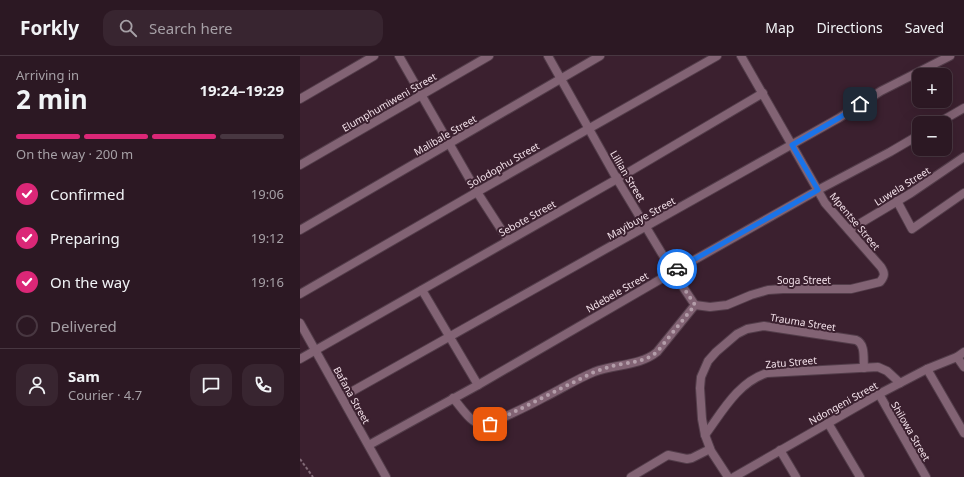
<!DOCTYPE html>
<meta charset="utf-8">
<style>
body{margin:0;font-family:"Noto Sans",sans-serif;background:#382530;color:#f1f3f6;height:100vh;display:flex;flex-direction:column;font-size:15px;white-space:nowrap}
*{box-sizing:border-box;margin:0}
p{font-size:13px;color:#a6a0a6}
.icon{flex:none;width:22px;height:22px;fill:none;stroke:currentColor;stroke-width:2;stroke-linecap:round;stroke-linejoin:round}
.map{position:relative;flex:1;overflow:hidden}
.details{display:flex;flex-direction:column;background:#2c1823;width:300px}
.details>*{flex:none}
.tools{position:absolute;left:612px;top:12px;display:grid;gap:8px}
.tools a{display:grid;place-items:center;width:40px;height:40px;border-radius:8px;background:#2c1823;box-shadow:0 4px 16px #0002,0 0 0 1px #483741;font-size:20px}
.pin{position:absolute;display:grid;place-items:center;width:34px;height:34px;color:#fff;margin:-17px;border-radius:8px;box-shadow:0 2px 6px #0006}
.courier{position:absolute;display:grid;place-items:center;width:40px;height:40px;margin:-20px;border:3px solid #1a73e8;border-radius:50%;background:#fff;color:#222;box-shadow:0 1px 5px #0007}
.head em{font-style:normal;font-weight:700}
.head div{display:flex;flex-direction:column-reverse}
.head{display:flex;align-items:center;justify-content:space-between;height:68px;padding:0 16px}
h1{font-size:26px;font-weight:700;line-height:30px}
.bar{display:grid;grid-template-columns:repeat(4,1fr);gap:6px 4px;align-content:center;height:48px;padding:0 16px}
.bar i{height:5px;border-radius:3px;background:#483741}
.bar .current{background:#db2777}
.bar p{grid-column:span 4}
.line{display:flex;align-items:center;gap:10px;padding:0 16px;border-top:1px solid #483741}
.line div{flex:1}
.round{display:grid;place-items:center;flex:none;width:42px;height:42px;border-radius:12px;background:#382530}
ol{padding:0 16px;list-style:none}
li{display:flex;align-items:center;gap:12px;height:44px}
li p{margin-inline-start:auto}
li .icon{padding:4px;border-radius:50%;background:#db2777;color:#fff;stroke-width:4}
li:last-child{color:#a6a0a6}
li i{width:22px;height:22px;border:2px solid #483741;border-radius:50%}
header{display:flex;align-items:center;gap:24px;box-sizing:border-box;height:56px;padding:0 20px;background:#2c1823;border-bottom:1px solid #483741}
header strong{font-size:19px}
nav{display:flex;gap:22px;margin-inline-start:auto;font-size:14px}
.search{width:280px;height:36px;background:#382530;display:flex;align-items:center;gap:10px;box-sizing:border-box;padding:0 14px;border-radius:12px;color:#a6a0a6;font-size:15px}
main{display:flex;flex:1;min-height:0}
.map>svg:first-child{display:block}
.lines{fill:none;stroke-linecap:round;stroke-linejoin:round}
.street-casing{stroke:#533d4a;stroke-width:10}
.path{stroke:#816976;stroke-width:2;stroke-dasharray:3 2;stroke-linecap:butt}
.street{stroke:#826374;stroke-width:8}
.done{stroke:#b39da9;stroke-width:4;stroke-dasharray:0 7.2}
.route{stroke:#1a73e8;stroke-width:5}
.labels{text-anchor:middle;stroke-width:4;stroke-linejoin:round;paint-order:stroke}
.street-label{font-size:10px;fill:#f3e1ea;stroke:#3b202f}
</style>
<header>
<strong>Forkly</strong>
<div class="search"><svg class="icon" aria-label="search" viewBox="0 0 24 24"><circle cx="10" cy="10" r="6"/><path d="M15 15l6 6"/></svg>Search here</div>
<nav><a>Map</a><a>Directions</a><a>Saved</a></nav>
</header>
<main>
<section class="details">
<div class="head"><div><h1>2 min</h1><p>Arriving in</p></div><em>19:24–19:29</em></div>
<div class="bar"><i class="current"></i><i class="current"></i><i class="current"></i><i></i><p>On the way · 200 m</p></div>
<ol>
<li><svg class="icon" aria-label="check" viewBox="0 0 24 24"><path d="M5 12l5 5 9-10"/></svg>Confirmed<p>19:06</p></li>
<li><svg class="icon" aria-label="check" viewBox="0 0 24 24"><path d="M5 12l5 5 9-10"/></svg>Preparing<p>19:12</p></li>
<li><svg class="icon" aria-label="check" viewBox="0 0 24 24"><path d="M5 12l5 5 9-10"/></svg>On the way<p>19:16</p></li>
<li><i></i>Delivered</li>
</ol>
<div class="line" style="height:72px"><a class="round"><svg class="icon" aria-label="person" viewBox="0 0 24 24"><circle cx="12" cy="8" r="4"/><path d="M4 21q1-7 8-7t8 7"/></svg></a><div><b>Sam</b><p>Courier · 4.7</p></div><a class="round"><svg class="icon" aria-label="chat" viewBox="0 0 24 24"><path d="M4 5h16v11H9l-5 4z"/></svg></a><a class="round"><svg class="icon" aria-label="phone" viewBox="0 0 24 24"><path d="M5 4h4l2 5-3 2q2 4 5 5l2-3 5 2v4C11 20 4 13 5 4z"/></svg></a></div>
</section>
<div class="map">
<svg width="664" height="421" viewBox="0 0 664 421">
<rect width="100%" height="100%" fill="#3b202f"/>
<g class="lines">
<!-- street casing -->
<g class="street-casing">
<g id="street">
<path d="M99,0L177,136L208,184"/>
<path d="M248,0L317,123L373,216L395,249"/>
<path d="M0,43L74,0"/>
<path d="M638,67L664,52"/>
<path d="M0,109L189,0"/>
<path d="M597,145L612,173L664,137"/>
<path d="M0,174L300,0"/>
<path d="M549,174L611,137L664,101"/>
<path d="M122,234L178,329"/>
<path d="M0,238L177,136L417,0"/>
<path d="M395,249L410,251L427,249L451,239L468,234L483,233H551L580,226C585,220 585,217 581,211L525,147L441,0"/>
<path d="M0,267L86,421"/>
<path d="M657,301L664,311"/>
<path d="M0,303L317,123L463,37"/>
<path d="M627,313L664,377"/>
<path d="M579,338L626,421"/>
<path d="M42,341L539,62L581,35L650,0"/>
<path d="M153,342C163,353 173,373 190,368C208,359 227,351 245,341C261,333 277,323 294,316C315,308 340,310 357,296L395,249"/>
<path d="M528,367L560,421"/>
<path d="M405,379C422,356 438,326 467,317L578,311L587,315L600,327"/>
<path d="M69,389L178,329L373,216L518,134L590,96L619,79"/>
<path d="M480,394L496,421"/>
<path d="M331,421L368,399L387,403L392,402L410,393"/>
<path d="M428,421L411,395L405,379L402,363L400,332L401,321L408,305L416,296L437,278L447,273L464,270L556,284C566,288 563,303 564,312"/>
<path d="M434,421L579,338L627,313L657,301L664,296"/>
</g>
</g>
<!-- path -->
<path class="path" d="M0,403L13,421"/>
<!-- street -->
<use href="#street" class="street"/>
</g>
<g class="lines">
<!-- done -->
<path class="done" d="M190,368L292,317C300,314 308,311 316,309C331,306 345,306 357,296L395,249L373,216L377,213"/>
<!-- route -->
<path class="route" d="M377,213L518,134L492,89L539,62L560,48"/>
</g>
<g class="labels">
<!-- street labels -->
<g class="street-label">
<text transform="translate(89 46) rotate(-30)" y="4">Elumphumiweni Street</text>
<text transform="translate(145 79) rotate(-30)" y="4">Malibale Street</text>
<text transform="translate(203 109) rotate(-30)" y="4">Solodophu Street</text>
<text transform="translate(328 120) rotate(59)" y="4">Lillian Street</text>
<text transform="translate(602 130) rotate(-32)" y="4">Luwela Street</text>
<text transform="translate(227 162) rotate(-29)" y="4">Sebote Street</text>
<text transform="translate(341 162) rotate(-29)" y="4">Mayibuye Street</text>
<text transform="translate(555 165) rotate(50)" y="4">Mpentse Street</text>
<text x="504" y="228">Soga Street</text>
<text transform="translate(317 236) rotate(-30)" y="4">Ndebele Street</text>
<text transform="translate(503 266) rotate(9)" y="4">Trauma Street</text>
<text transform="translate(491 306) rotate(-5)" y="4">Zatu Street</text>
<text transform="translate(52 339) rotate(61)" y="4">Bafana Street</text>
<text transform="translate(543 347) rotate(-29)" y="4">Ndongeni Street</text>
<text transform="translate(611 375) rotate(60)" y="4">Shilowa Street</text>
</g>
</g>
</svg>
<div class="tools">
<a>+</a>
<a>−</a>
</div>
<div class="pin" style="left:190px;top:368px;background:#ea580c"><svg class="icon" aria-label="bag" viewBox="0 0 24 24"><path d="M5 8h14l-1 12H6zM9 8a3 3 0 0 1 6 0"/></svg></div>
<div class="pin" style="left:560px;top:48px;background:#1f2937"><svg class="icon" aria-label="home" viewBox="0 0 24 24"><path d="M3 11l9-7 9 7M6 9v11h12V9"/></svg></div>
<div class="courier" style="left:377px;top:213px"><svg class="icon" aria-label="car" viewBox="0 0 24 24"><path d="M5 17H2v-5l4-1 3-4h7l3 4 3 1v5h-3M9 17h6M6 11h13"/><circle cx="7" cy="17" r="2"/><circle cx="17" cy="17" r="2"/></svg></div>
</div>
</main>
